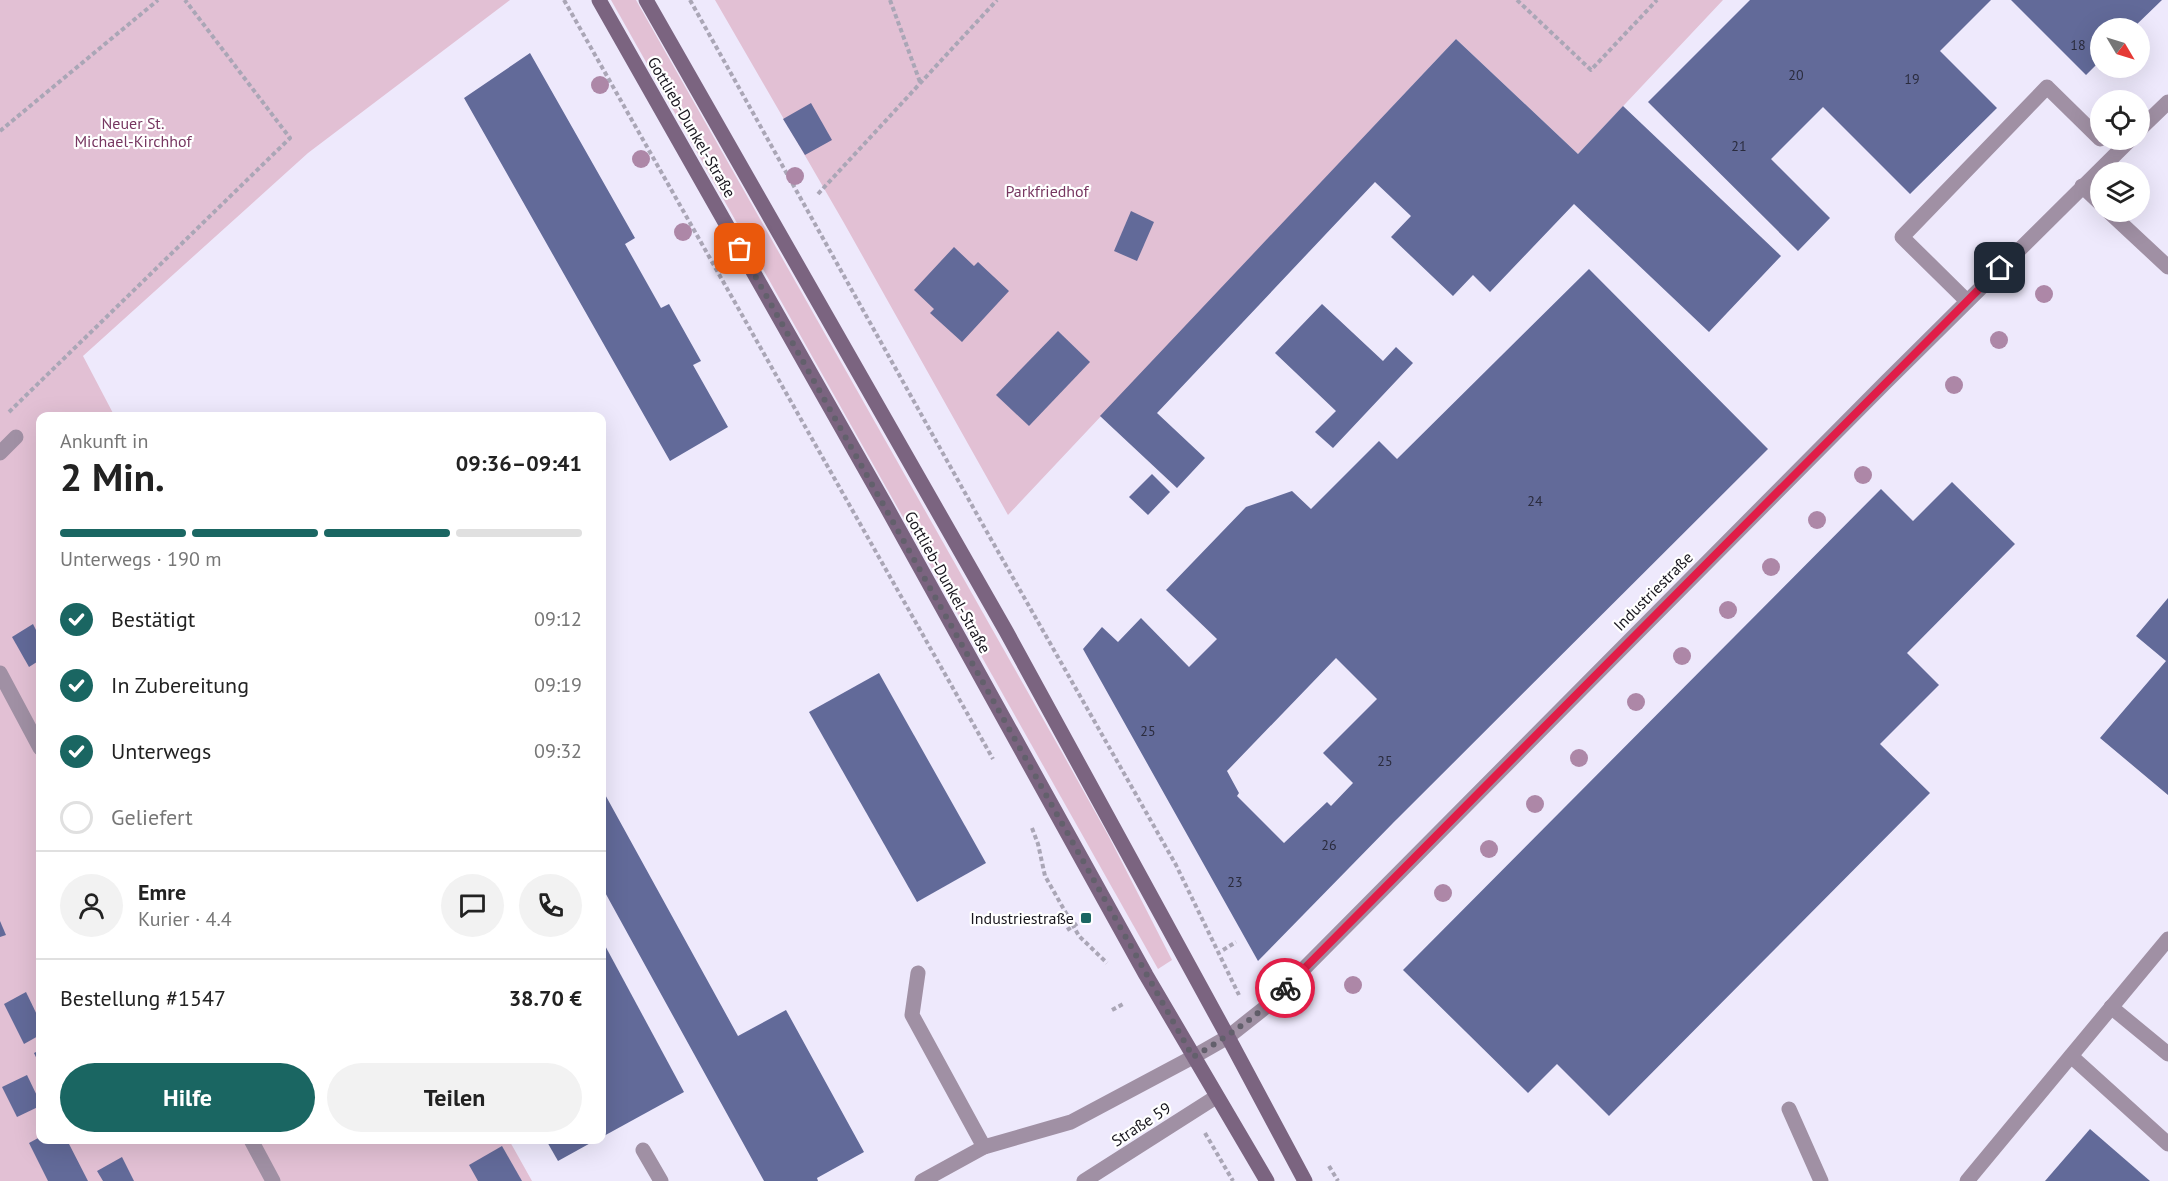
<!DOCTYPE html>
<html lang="de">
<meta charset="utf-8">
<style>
body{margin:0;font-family:"PT Sans",sans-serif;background:#f2f2f2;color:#222;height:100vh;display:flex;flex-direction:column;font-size:22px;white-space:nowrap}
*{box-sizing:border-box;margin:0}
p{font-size:20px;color:#767676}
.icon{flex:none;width:33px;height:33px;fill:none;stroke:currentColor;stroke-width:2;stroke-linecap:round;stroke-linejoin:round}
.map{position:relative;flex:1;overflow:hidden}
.details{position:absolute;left:36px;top:412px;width:570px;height:732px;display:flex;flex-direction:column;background:#fff;border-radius:12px;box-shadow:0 6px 24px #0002}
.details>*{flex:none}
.needle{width:39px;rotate:128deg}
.controls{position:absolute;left:2090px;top:18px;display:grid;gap:12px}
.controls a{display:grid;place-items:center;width:60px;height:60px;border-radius:50%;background:#fff;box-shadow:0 6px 24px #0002;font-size:30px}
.pin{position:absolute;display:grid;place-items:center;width:51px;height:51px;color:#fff;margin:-26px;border-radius:12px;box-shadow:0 3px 9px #0006}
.courier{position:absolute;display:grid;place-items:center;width:60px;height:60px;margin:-30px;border:4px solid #e11d48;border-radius:50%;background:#fff;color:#222;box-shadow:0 2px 8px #0007}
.head em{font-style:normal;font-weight:800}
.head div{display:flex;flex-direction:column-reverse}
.head{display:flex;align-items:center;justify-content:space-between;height:102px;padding:0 24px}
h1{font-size:39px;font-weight:800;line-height:45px}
.bar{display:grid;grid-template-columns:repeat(4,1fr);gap:9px 6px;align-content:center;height:72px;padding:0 24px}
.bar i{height:8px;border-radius:4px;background:#e0e0e0}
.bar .selected{background:#1a6662}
.bar p{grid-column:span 4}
.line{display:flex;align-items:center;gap:15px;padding:0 24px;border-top:2px solid #e0e0e0}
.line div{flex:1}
.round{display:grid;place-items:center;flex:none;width:63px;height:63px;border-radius:32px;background:#f2f2f2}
ol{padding:0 24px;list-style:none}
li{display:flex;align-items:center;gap:18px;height:66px}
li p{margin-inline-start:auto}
li .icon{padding:6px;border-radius:50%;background:#1a6662;color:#fff;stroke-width:4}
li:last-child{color:#767676}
li i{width:33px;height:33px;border:3px solid #e0e0e0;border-radius:50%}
.action{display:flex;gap:12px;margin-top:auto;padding:12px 24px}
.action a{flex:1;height:69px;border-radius:36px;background:#1a6662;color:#fff;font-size:24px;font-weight:800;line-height:69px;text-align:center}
.action a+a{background:#f2f2f2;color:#222}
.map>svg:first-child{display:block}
.green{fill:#e2c0d4}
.building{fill:#626a99;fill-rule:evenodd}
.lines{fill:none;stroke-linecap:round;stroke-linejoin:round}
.path{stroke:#aaa6b6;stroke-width:4;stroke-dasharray:4.5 3;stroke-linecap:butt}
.lane{stroke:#a090a4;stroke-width:15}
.street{stroke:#a090a4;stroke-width:15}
.secondary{stroke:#7b6480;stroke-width:15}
.tree{fill:#ad87a7}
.done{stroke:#63606c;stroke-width:6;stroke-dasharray:0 10.8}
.route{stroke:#e11d48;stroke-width:8}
.poi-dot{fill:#1a6662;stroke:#fff;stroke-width:2}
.labels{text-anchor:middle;stroke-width:4.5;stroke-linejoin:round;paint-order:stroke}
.number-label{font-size:14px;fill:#2a2b3d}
.park-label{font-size:16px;fill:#773761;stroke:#fff}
.street-label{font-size:16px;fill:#18161e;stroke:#fff}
.poi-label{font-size:16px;fill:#18161e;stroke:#fff;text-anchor:end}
</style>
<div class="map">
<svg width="2168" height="1181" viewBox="0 0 2168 1181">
<rect width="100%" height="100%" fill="#eee9fc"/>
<!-- green -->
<g class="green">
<path d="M0,0H510L308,153L83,356L115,417H40V1140H509L532,1181H0Z"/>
<path d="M611,0H636L1064,756L1108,835L1172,960L1158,969Z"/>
<path d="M715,0H1723L1578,154L1456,39L1008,515L844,223Z"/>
</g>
<!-- building -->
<g class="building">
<path d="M1750,0H1991L1940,51L1997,108L1910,194L1823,107L1771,159L1830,218L1798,251L1648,102Z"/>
<path d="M2011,0H2162L2133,28H2100V61L2086,75Z"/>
<path d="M1456,39L1578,154L1623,106L1781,256L1709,332L1574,204L1490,292L1473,275L1453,296L1391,237L1411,216L1375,182L1157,413L1205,458L1177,488L1100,416Z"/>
<path d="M530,53L635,238L625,244L661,308L669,304L701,361L693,365L728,427L670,461L464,98Z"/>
<path d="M811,103L832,140L805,155L783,119Z"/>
<path d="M1131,211L1154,222L1137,261L1114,251Z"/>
<path d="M954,247L974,266L978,262L1009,291L962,342L930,313L934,309L914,290Z"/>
<path d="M1589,269L1768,449L1393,823L1258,961L1083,649L1102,627L1118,642L1141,618L1189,667L1217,639L1166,590L1246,507L1292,491L1311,509L1379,441L1397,459ZM1336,658L1377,699L1323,753L1353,783L1331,806L1327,802L1284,843L1237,796L1239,793L1227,771Z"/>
<path d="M1322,304L1383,361L1396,347L1413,363L1333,448L1315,432L1336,411L1275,353Z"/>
<path d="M1058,331L1090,362L1029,426L996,395Z"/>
<path d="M1152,474L1170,492L1148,515L1129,497Z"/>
<path d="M1952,482L2015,544L1907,653L1939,685L1880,744L1930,793L1609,1116L1557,1064L1528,1093L1403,970L1881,489L1913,521Z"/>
<path d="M2168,598V795L2100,738L2166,661L2136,636Z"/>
<path d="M33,624L40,638V660L29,667L12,637Z"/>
<path d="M879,673L986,863L917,902L809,712Z"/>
<path d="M602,789L738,1036L786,1010L864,1152L817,1178L818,1181H764L602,887Z"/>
<path d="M0,921L6,935L0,937Z"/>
<path d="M602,940L684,1092L602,1137Z"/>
<path d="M26,992L40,1021V1035L24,1044L4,1004Z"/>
<path d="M40,1050V1066L34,1053Z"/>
<path d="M27,1075L40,1102V1106L17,1117L2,1087Z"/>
<path d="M2090,1129L2150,1181H2045Z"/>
<path d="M40,1137V1140H67L88,1181H48L29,1143Z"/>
<path d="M546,1140H596L558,1161Z"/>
<path d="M502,1146L522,1181H478L469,1165Z"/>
<path d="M122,1157L134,1181H103L97,1171Z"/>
</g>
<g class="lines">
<!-- path -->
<g class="path">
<path d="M564,0L993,759"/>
<path d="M690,0L979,518L1176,865L1239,995"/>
<path d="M890,0L920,82"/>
<path d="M1517,0L1591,70L1657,0"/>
<path d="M0,131L158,0"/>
<path d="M818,194L997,0"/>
<path d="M9,412L290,138L185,0"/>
<path d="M1032,828L1038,844L1045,876L1079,936L1107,963"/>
<path d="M1067,930L1086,918"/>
<path d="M1223,950L1236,942"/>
<path d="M1112,1010L1125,1003"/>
<path d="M1205,1133L1233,1181"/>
<path d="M1329,1166L1338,1181"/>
</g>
<!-- lane -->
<g class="lane">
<path d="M2082,186L2100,203"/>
<path d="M2109,212L2168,267"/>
<path d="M1967,301L1902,237L2047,87L2100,139"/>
<path d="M0,453L16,437"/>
<path d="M0,673L40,748"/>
<path d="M918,973L912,1015L984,1147"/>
<path d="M2111,1007L2168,1054"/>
<path d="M2071,1056L2168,1144"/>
<path d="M1789,1109L1821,1181"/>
<path d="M251,1140L273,1181"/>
<path d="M643,1150L661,1181"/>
<path d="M922,1181L984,1147L1071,1122L1193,1057"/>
<path d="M1084,1181L1216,1097"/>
<path d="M1967,1181L2168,939"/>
</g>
<!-- street -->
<g class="street">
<path d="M2139,130L2168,102"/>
<path d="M1193,1057L1228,1037L1267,1006L1885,383L2130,140"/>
</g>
<!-- secondary -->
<g class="secondary">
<path d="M599,0L886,506L1146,975L1267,1181"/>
<path d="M646,0L1006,631L1228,1037L1305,1181"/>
</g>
</g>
<!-- trees -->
<g class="tree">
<circle cx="600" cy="85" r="9"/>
<circle cx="641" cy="159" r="9"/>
<circle cx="795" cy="176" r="9"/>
<circle cx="683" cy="232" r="9"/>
<circle cx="2044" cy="294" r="9"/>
<circle cx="1999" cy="340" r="9"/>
<circle cx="1954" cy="385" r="9"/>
<circle cx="1863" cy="475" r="9"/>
<circle cx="1817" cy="520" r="9"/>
<circle cx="1771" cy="567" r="9"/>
<circle cx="1728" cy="610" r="9"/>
<circle cx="1682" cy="656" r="9"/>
<circle cx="1636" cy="702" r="9"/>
<circle cx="1579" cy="758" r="9"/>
<circle cx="1535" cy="804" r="9"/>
<circle cx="1489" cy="849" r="9"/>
<circle cx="1443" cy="893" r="9"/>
<circle cx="1353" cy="985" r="9"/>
</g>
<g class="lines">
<!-- done -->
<path class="done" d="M740,249L1193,1057C1227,1037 1258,1016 1285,988"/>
<!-- route -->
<path class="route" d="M1285,988L2000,268"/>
</g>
<!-- markers -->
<rect class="poi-dot" x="1080" y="912" width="12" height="12" rx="3"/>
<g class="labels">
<!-- number labels -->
<g class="number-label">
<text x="2078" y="50">18</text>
<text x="1796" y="80">20</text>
<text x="1912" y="84">19</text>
<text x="1739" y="151">21</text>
<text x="1535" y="506">24</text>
<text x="1148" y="736">25</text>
<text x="1385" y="766">25</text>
<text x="1329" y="850">26</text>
<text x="1235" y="887">23</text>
</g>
<!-- park labels -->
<g class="park-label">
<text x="133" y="129">Neuer St.<tspan x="133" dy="18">Michael-Kirchhof</tspan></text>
<text x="1047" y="197">Parkfriedhof</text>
</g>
<!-- street labels -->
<g class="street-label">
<text transform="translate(692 127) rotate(60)" y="6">Gottlieb-Dunkel-Straße</text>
<text transform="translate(948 582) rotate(61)" y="6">Gottlieb-Dunkel-Straße</text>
<text transform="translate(1653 591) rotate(-45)" y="6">Industriestraße</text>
<text transform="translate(1141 1124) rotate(-33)" y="6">Straße 59</text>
</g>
<!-- poi labels -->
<g class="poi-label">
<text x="1074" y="924">Industriestraße</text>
</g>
</g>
</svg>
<div class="controls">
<a><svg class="needle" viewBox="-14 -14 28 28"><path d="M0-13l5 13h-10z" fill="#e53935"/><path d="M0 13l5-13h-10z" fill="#767676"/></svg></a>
<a><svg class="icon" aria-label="locate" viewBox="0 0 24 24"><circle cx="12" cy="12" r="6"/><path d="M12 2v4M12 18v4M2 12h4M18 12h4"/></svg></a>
<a><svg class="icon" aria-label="layers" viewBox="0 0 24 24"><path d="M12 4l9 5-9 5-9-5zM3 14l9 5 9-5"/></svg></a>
</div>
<div class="pin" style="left:740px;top:249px;background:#ea580c"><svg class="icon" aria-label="bag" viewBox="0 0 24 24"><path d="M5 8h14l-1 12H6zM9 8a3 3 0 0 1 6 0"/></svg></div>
<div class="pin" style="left:2000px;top:268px;background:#1f2937"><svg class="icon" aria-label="home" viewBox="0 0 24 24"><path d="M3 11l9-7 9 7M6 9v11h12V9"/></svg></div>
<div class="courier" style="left:1285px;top:988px"><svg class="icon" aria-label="bike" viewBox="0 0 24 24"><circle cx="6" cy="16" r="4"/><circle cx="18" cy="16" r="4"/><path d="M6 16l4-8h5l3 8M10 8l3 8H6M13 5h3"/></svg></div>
<section class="details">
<div class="head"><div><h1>2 Min.</h1><p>Ankunft in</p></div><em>09:36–09:41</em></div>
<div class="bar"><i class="selected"></i><i class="selected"></i><i class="selected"></i><i></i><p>Unterwegs · 190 m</p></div>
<ol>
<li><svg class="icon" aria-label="check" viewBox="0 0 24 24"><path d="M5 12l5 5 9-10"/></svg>Bestätigt<p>09:12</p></li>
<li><svg class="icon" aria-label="check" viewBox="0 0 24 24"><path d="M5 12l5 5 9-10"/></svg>In Zubereitung<p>09:19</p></li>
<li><svg class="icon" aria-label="check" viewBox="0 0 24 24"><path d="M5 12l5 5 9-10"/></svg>Unterwegs<p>09:32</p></li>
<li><i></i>Geliefert</li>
</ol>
<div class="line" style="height:108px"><a class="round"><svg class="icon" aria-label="person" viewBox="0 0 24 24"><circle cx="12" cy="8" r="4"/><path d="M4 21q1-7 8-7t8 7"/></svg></a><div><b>Emre</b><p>Kurier · 4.4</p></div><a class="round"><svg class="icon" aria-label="chat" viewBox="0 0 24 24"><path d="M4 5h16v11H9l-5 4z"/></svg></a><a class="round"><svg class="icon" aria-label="phone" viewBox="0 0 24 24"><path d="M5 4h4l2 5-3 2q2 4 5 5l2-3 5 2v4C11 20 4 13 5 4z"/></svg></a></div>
<div class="line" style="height:78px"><div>Bestellung #1547</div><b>38.70 €</b></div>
<div class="action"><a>Hilfe</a><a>Teilen</a></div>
</section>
</div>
